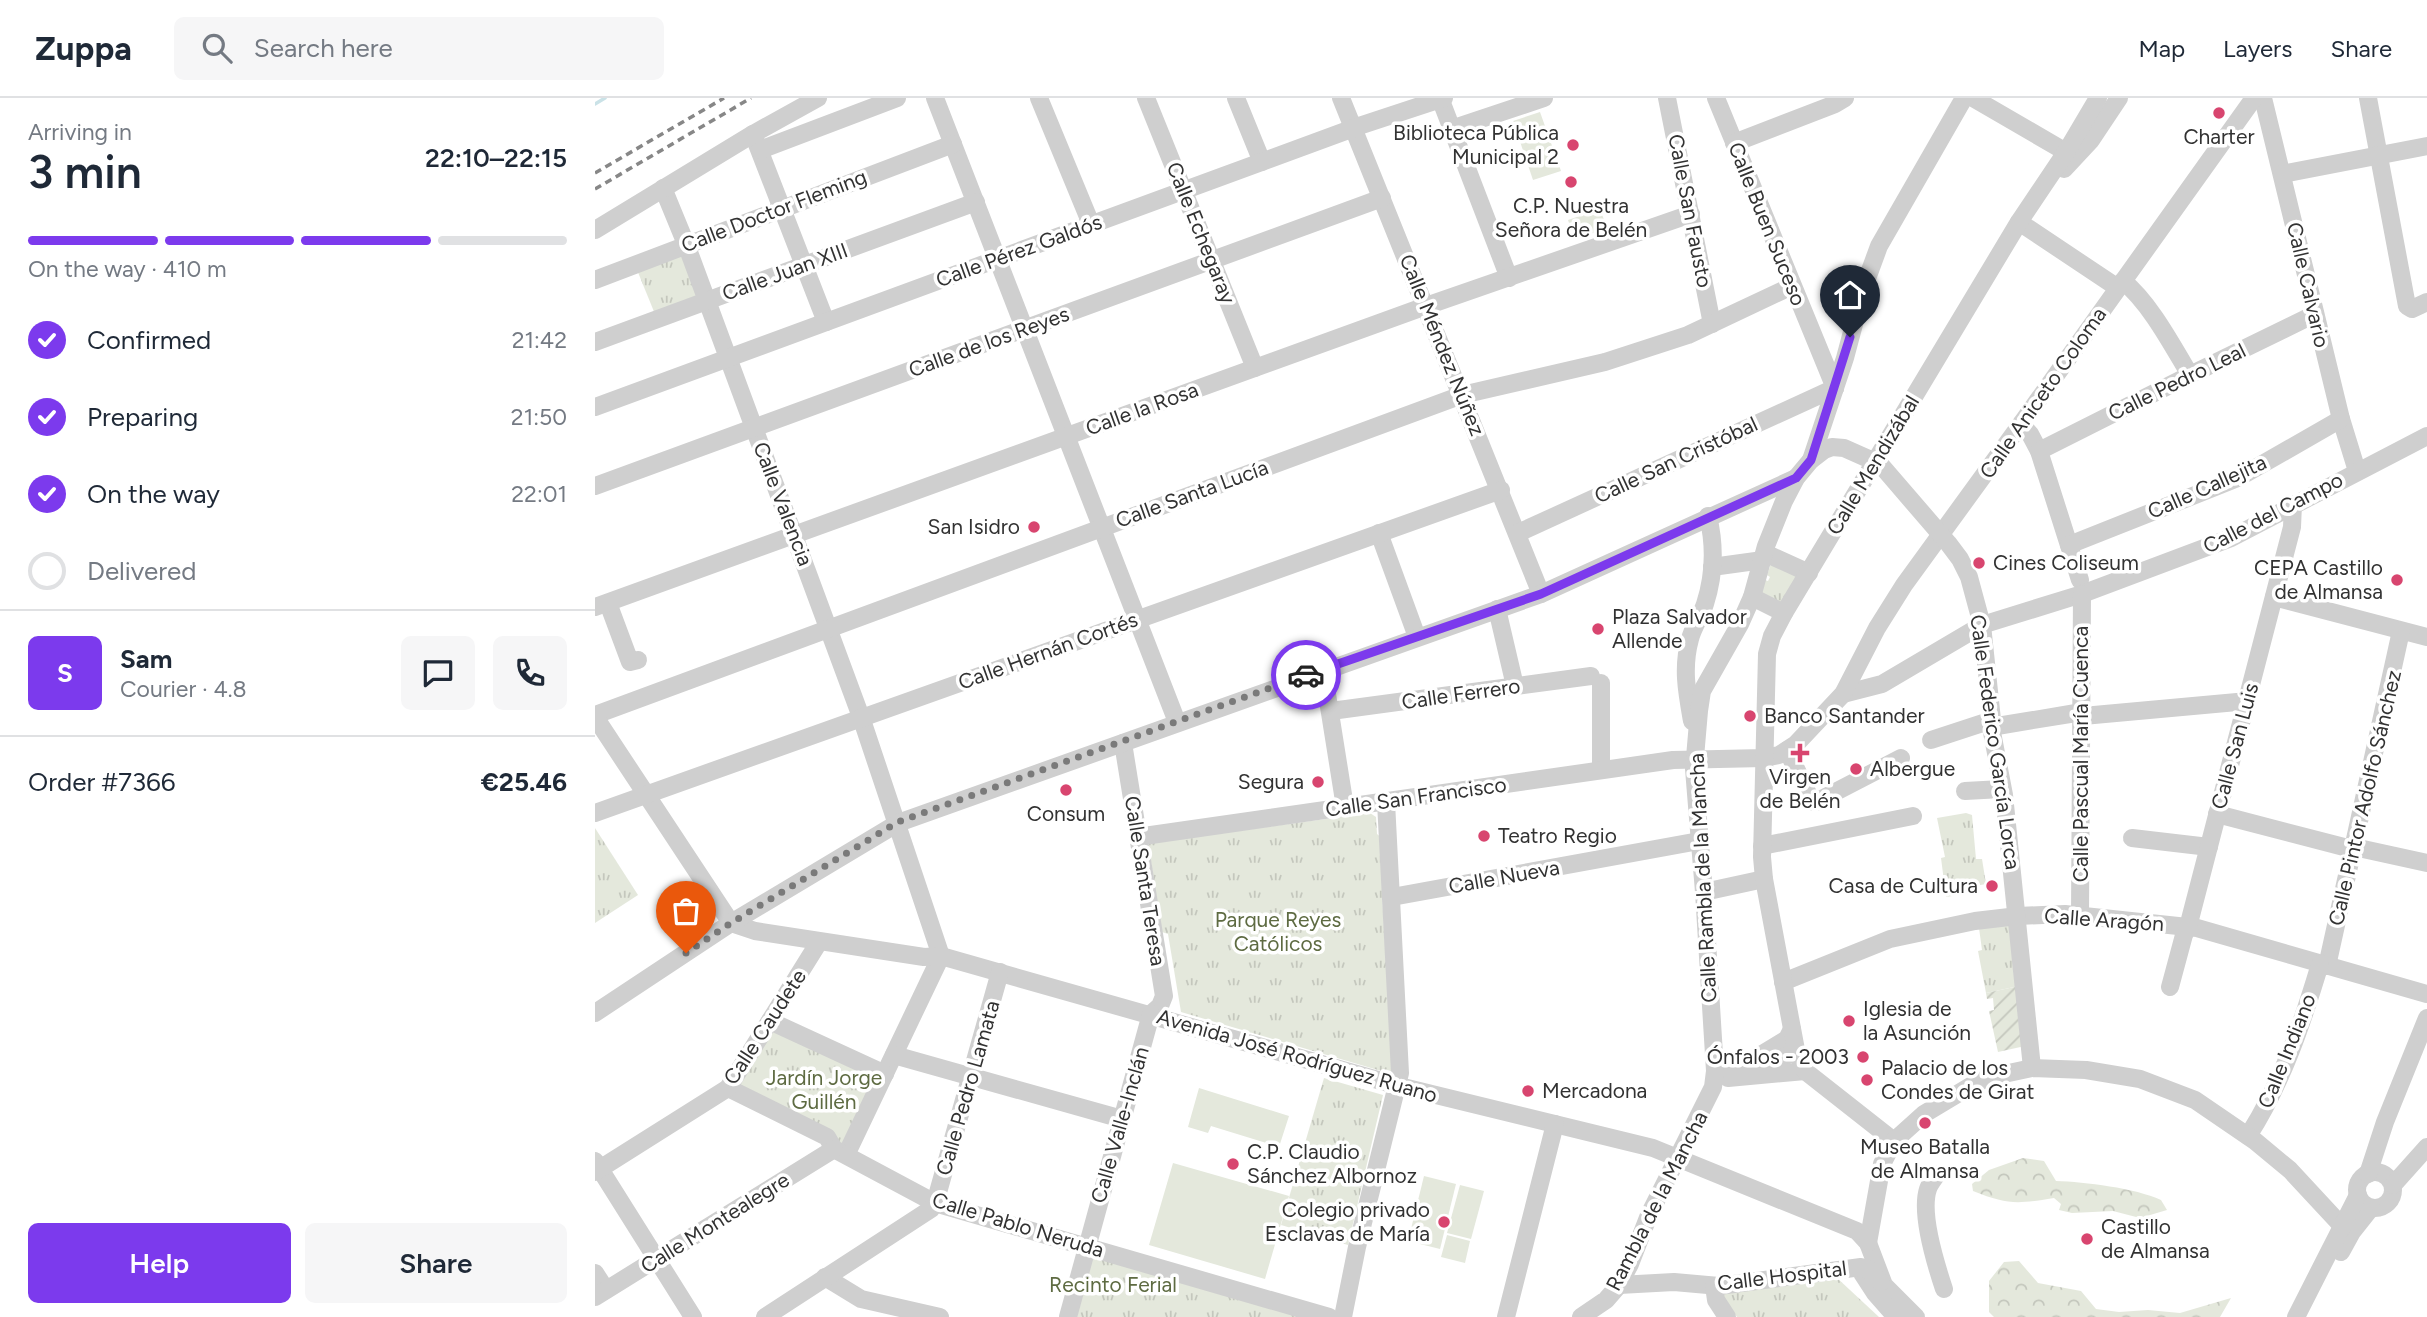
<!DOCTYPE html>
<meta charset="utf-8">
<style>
body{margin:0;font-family:Figtree,sans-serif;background:#f6f6f7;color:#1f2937;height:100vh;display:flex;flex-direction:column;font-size:26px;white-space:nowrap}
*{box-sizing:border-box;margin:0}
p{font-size:23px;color:#747a83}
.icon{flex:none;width:38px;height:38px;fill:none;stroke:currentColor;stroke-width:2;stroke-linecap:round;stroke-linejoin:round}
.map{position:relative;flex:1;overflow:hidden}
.panel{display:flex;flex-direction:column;background:#fff;width:595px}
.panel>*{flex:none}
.pin{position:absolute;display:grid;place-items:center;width:60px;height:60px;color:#fff;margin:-72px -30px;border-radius:50% 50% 50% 0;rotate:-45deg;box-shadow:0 0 7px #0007}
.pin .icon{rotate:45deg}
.courier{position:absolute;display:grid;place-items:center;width:70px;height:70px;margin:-35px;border:5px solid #7c3aed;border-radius:50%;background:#fff;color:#222;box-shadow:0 2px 9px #0007}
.overview em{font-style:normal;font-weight:600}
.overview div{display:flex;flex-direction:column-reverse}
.overview{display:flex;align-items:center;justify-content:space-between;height:119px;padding:0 28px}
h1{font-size:46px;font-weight:600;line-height:52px}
.bar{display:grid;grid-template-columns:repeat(4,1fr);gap:10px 7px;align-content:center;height:84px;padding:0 28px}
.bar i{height:9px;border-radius:5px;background:#e0e1e3}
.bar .on{background:#7c3aed}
.bar p{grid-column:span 4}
.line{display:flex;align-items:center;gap:18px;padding:0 28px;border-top:2px solid #e0e1e3}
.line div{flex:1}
.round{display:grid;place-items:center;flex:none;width:74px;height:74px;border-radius:10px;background:#f6f6f7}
ol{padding:0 28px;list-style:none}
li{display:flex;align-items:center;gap:21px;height:77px}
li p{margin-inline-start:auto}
li .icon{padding:7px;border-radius:50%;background:#7c3aed;color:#fff;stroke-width:4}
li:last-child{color:#747a83}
li i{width:38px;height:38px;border:4px solid #e0e1e3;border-radius:50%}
.action{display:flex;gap:14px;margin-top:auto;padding:14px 28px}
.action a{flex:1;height:80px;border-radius:10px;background:#7c3aed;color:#fff;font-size:28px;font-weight:600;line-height:80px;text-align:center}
.action a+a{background:#f6f6f7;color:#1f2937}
header{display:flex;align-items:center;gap:42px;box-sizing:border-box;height:98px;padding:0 35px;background:#fff;border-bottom:2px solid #e0e1e3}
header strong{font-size:33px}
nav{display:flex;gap:38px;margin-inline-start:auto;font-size:24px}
.search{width:490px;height:63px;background:#f6f6f7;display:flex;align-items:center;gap:18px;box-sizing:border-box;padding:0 24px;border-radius:10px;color:#747a83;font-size:26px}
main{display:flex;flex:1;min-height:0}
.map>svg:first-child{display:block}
.grass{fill:url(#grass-tufts)}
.forest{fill:url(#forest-crowns)}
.garden{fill:url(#garden-furrows)}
.pitch{fill:#e4e8dc}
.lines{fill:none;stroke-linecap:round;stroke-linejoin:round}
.stream{stroke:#cae2e7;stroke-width:3.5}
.minor{stroke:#cfcfcf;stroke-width:18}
.rail{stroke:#878787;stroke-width:3.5;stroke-dasharray:7 5;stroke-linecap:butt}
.done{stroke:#7a7a7a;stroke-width:7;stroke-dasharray:0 12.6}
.route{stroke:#7c3aed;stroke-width:9}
.poi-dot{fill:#d8456f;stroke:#fff;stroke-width:2.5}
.labels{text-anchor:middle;stroke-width:7;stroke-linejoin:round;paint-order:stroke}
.poi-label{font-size:21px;fill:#323232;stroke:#fff;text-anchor:start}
.street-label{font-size:21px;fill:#323232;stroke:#fff}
.park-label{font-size:21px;fill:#5e6b42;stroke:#fff}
</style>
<header>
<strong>Zuppa</strong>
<div class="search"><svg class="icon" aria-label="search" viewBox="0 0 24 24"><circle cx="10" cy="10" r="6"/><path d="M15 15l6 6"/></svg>Search here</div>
<nav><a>Map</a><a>Layers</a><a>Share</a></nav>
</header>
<main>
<section class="panel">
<div class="overview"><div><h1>3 min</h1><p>Arriving in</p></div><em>22:10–22:15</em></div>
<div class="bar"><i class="on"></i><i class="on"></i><i class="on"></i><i></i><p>On the way · 410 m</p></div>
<ol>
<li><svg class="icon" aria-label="check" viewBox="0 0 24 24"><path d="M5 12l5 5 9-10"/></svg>Confirmed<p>21:42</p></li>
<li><svg class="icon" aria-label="check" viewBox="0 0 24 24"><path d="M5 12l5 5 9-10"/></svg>Preparing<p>21:50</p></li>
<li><svg class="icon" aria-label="check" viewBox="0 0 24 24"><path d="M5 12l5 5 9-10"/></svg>On the way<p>22:01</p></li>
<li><i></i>Delivered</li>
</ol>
<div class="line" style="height:126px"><b class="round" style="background:#7c3aed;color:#fff">S</b><div><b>Sam</b><p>Courier · 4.8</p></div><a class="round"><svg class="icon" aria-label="chat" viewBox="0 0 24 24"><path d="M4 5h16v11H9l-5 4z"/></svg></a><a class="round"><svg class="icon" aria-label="phone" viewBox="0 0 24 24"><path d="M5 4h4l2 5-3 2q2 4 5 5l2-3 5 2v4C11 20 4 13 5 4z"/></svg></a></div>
<div class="line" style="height:91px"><div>Order #7366</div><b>€25.46</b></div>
<div class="action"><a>Help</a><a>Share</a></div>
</section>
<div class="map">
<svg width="1832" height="1219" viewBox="0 0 1832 1219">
<defs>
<pattern id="grass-tufts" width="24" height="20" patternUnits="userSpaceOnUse" patternTransform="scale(1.75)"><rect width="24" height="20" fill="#e4e8dc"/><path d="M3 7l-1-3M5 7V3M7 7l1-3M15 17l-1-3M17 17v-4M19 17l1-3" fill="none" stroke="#c4c7bd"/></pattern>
<pattern id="forest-crowns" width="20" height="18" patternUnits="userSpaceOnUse" patternTransform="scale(1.75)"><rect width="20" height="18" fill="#e4e8dc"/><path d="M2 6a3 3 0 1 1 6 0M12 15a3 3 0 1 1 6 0" fill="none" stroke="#c4c7bd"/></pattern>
<pattern id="garden-furrows" width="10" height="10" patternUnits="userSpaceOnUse" patternTransform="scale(1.75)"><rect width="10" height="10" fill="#e4e8dc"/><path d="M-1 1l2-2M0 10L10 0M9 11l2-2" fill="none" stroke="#c4c7bd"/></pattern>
</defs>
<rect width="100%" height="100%" fill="#fff"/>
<!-- grass -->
<g class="grass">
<path d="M91,146L112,203L62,221L40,167Z"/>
<path d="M1177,463L1205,476L1186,509L1165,498L1170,482L1173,483L1175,479L1172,477Z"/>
<path d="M775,715L781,719L782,736L788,741L791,792L787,798L798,972L793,975L586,914L573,836L567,834L553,745Z"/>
<path d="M1371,715L1377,717L1381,761H1387L1391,786L1369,790V796L1351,799L1346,760L1350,759L1342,720Z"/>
<path d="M0,730L43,797L0,825Z"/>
<path d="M1418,825L1424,888L1391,895L1383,853L1387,852L1384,830Z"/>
<path d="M175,923L290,976L251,1057L133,990Z"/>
<path d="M729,980L788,997L753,1147L686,1127Z"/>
<path d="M491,1148L734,1219H473Z"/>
<path d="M1241,1179L1284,1219H1142L1125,1196Z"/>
</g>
<!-- forest -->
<g class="forest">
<path d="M1428,1060L1449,1063L1461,1083C1490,1084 1540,1090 1566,1102L1572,1112L1545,1120L1518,1113L1477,1115L1464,1112L1466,1106L1459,1100C1422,1106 1413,1107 1378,1093L1377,1086L1394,1072Z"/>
<path d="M1424,1163L1443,1185L1486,1193L1501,1211L1524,1214L1553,1212L1585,1215L1636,1200L1625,1219H1399L1394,1214V1183L1409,1164Z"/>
</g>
<!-- garden -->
<path class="garden" d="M1424,888L1430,948L1403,954L1394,913L1399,912L1398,900L1392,901L1391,895Z"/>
<!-- pitch -->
<g class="pitch">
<path d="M945,14L966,73L938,82L918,23Z"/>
<path d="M1005,111L1012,130L980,142L973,122Z"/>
<path d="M604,990L694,1018L684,1049L616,1028L613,1035L593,1029Z"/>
<path d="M578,1065L694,1098L670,1181L554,1147Z"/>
<path d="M829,1078L861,1086L845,1151L813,1143Z"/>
<path d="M865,1087L889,1093L876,1141L852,1135Z"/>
<path d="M852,1137L875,1143L870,1165L846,1159Z"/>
</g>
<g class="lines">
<!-- stream -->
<path class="stream" d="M0,6L10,0"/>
<!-- minor -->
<g class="minor">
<path d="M340,0L582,624"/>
<path d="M444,0L496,126"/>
<path d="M551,0L660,270"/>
<path d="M641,0L667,64"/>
<path d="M746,0L946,496"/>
<path d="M845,0L914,180"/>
<path d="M1072,0L1117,226"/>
<path d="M1121,0L1240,290"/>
<path d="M1378,0L1471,54"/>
<path d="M1668,0L1746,321L1762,373"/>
<path d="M1773,0L1812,208L1817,211L1832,204"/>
<path d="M856,31L949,0"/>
<path d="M158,36L231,224"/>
<path d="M1139,45L1240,6L1250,0"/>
<path d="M165,52L302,0"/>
<path d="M1469,71L1496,42L1524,0"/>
<path d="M1687,76L1832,48"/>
<path d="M68,90L91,146L266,619L346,858L251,1057"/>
<path d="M1424,124L1523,190"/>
<path d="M0,132L158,36L223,0"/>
<path d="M0,182L358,46"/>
<path d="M1528,183C1555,205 1577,247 1595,277"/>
<path d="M0,244L381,104"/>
<path d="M0,309L767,27L849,0"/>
<path d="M1426,326L1435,336L1444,353L1485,482"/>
<path d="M1444,353L1595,277L1720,216"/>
<path d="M1216,362L1250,260L1269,189L1284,148L1369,0"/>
<path d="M0,388L787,100"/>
<path d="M784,435L822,539"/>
<path d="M923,435L1240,290"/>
<path d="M1474,447L1643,380L1746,321"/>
<path d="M1170,455L1214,475"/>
<path d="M1117,469L1168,462"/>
<path d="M1157,499L1189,515"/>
<path d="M1679,499L1832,539"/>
<path d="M13,505L35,564L43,562"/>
<path d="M0,509L831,208L1096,116"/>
<path d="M902,511L920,588"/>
<path d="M728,571L750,709"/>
<path d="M1006,585V671"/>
<path d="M1248,596L1287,586L1387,527L1487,496L1636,440L1832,338"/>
<path d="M736,613L996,578"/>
<path d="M0,617L867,297L1010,264L1093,237L1197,188"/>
<path d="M0,619L136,825"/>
<path d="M1097,623C1092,595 1087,570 1095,541C1098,529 1106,518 1110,506C1119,478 1120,447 1113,418"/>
<path d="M1396,629L1481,615L1488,618L1653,603"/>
<path d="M1336,642L1397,622"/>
<path d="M528,645L569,898L565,908L556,916"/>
<path d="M1192,652L1217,704H1221L1306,660"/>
<path d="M1370,693L1407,691"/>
<path d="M0,715L906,392"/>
<path d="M1622,716L1749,749H1759L1832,765"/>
<path d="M542,739L1078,662L1169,660L1184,657L1201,646L1248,596L1282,530L1309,487L1426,326L1659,0"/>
<path d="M1537,740L1614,749"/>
<path d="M1167,748L1318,718"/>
<path d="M1109,794L1169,781"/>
<path d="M797,799L1104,743"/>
<path d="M1485,817L1487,496"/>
<path d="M136,825L160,833L329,859L346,858L804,988L1058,1050L1262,1133L1273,1145L1289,1187L1321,1219"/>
<path d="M1732,868L1806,533"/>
<path d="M1188,884L1295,841L1380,823L1423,818L1470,816L1602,830L1832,896"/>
<path d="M1575,889L1589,837L1593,829L1697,429L1698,406"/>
<path d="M0,915L136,825L303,725L946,496L1201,380"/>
<path d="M175,923L290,976"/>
<path d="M299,957L527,1021"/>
<path d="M1120,973L1146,969L1192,941L1197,931"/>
<path d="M1162,975L1201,952"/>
<path d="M1133,980L1210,973"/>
<path d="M133,990L232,1039L239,1051L340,1105L734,1219"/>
<path d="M1653,1038C1687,985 1707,926 1725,866"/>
<path d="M1299,1043L1210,973L1201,952L1169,781L1167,759L1172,556L1177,538L1189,515L1424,124L1471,54L1503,0"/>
<path d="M0,1063L98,1219"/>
<circle cx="1780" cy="1092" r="18"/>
<path d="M0,1074L133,990L224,844"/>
<path d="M1342,1076C1339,1081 1335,1085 1333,1091C1325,1115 1341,1167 1349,1191"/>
<path d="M1773,1076L1790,1024L1832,920"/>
<path d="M1798,1087L1832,1049"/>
<path d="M1273,1145L1287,1066L1299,1043L1329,1016L1379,986L1395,979L1437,970L1491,972L1545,981L1600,1002L1660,1043L1695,1072L1746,1127"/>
<path d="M1746,1154L1757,1134L1776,1110"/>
<path d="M0,1175L11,1192"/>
<path d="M1267,1175L1280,1195L1301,1219"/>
<path d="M230,1179L266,1201L345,1219"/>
<path d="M1024,1187L1079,1184L1124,1188L1266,1169L1274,1172L1286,1184"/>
<path d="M1119,1188L1121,1202L1132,1219"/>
<path d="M0,1199L239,1051"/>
<path d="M170,1219L336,1111L340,1105L405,874"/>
<path d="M473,1219L556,916"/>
<path d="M748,1219L762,1149L805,975L791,704"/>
<path d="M911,1219L960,1026"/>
<path d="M986,1219L1011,1202L1024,1187L1035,1166L1054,1117L1118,989L1120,973L1109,794L1099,671L1104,613L1107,593L1145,526L1157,499L1171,448L1189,403L1201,380L1216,362L1229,352L1237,349L1249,350L1285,366L1353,445L1365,461L1374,479L1387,527L1397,622L1396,629L1409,697L1437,970"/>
<path d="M1701,1219L1763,1097"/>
</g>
<!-- rail -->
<g class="rail">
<path d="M0,75L129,0"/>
<path d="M0,91L156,0"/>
</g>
</g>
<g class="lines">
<!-- done -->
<path class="done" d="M91,855L136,825L303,724L711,577"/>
<!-- route -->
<path class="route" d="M711,577L946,496L1201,380L1216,362L1255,239"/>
</g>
<!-- markers -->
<g class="poi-dot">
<circle cx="1624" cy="15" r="7"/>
<circle cx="978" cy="47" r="7"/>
<circle cx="976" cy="84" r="7"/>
<circle cx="439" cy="429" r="7"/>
<circle cx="1384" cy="465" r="7"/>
<circle cx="1802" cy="482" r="7"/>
<circle cx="1003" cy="531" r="7"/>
<circle cx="1155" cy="618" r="7"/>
<path d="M1201.5 644.5h7v7h7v7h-7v7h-7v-7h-7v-7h7z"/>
<circle cx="1261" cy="671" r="7"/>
<circle cx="723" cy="684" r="7"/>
<circle cx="471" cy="692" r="7"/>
<circle cx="889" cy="738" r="7"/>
<circle cx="1397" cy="788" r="7"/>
<circle cx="1254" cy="923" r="7"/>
<circle cx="1268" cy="959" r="7"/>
<circle cx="1272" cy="982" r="7"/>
<circle cx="933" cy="993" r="7"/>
<circle cx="1330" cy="1025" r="7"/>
<circle cx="638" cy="1066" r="7"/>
<circle cx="849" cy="1124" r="7"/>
<circle cx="1492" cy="1141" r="7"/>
</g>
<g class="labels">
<!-- poi labels -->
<g class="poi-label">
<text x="964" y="42" text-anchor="end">Biblioteca Pública<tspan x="964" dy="24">Municipal 2</tspan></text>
<text x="1624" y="46" text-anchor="middle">Charter</text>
<text x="976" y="115" text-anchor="middle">C.P. Nuestra<tspan x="976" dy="24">Señora de Belén</tspan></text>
<text x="425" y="436" text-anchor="end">San Isidro</text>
<text x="1398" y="472">Cines Coliseum</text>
<text x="1788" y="477" text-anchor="end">CEPA Castillo<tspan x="1788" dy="24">de Almansa</tspan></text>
<text x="1017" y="526">Plaza Salvador<tspan x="1017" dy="24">Allende</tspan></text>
<text x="1169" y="625">Banco Santander</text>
<text x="1275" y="678">Albergue</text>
<text x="1205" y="686" text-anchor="middle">Virgen<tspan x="1205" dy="24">de Belén</tspan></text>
<text x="709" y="691" text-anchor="end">Segura</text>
<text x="471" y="723" text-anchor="middle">Consum</text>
<text x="903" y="745">Teatro Regio</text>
<text x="1383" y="795" text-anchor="end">Casa de Cultura</text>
<text x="1268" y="918">Iglesia de<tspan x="1268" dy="24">la Asunción</tspan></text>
<text x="1254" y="966" text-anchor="end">Ónfalos - 2003</text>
<text x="1286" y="977">Palacio de los<tspan x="1286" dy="24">Condes de Girat</tspan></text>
<text x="947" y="1000">Mercadona</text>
<text x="1330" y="1056" text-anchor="middle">Museo Batalla<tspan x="1330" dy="24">de Almansa</tspan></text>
<text x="652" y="1061">C.P. Claudio<tspan x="652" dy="24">Sánchez Albornoz</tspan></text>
<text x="835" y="1119" text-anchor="end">Colegio privado<tspan x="835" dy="24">Esclavas de María</tspan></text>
<text x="1506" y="1136">Castillo<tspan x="1506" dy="24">de Almansa</tspan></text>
</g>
<!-- street labels -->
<g class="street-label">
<text transform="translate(179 113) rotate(-21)" y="7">Calle Doctor Fleming</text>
<text transform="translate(1095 113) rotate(79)" y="7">Calle San Fausto</text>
<text transform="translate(1172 126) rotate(68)" y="7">Calle Buen Suceso</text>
<text transform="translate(606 135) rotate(68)" y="7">Calle Echegaray</text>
<text transform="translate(424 153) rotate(-20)" y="7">Calle Pérez Galdós</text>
<text transform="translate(190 174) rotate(-20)" y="7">Calle Juan XIII</text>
<text transform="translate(1713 187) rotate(77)" y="7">Calle Calvario</text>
<text transform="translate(394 244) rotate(-20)" y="7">Calle de los Reyes</text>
<text transform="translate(847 247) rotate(68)" y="7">Calle Méndez Núñez</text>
<text transform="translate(1582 284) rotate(-26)" y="7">Calle Pedro Leal</text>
<text transform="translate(1448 295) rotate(-55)" y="7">Calle Aniceto Coloma</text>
<text transform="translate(547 311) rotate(-20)" y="7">Calle la Rosa</text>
<text transform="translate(1081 362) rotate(-25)" y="7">Calle San Cristóbal</text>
<text transform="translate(1278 367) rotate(-59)" y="7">Calle Mendizábal</text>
<text transform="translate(1612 389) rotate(-24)" y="7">Calle Callejita</text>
<text transform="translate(597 396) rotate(-20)" y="7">Calle Santa Lucía</text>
<text transform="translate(188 406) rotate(69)" y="7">Calle Valencia</text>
<text transform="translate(1678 415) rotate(-27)" y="7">Calle del Campo</text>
<text transform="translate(453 553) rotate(-20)" y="7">Calle Hernán Cortés</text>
<text transform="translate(866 596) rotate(-8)" y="7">Calle Ferrero</text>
<text transform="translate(1400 644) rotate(82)" y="7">Calle Federico García Lorca</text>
<text transform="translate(1640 648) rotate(-75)" y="7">Calle San Luis</text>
<text transform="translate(1486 656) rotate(-90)" y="7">Calle Pascual María Cuenca</text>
<text transform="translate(821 699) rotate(-8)" y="7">Calle San Francisco</text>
<text transform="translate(1770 700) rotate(-77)" y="7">Calle Pintor Adolfo Sánchez</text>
<text transform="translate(909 779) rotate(-10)" y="7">Calle Nueva</text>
<text transform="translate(1108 780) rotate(-93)" y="7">Calle Rambla de la Mancha</text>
<text transform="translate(550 783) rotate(81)" y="7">Calle Santa Teresa</text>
<text transform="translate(1509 822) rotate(4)" y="7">Calle Aragón</text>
<text transform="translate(170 929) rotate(-57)" y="7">Calle Caudete</text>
<text transform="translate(1692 953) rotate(-68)" y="7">Calle Indiano</text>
<text transform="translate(702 958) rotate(16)" y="7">Avenida José Rodríguez Ruano</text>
<text transform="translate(373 990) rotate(-74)" y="7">Calle Pedro Lamata</text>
<text transform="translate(525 1027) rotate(-74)" y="7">Calle Valle-Inclán</text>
<text transform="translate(1062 1103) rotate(-63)" y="7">Rambla de la Mancha</text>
<text transform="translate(120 1125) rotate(-32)" y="7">Calle Montealegre</text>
<text transform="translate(423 1127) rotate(17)" y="7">Calle Pablo Neruda</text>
<text transform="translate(1187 1178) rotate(-7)" y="7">Calle Hospital</text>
</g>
<!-- park labels -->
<g class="park-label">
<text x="683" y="829">Parque Reyes<tspan x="683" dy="24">Católicos</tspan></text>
<text x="229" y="987">Jardín Jorge<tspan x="229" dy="24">Guillén</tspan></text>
<text x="518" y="1194">Recinto Ferial</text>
</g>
</g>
</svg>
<div class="pin" style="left:91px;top:855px;background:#ea580c"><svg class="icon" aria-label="bag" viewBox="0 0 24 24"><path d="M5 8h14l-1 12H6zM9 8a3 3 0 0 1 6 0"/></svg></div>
<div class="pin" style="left:1255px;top:239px;background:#1f2937"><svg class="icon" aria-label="home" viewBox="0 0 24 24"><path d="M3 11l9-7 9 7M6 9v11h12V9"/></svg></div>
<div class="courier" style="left:711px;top:577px"><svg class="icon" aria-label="car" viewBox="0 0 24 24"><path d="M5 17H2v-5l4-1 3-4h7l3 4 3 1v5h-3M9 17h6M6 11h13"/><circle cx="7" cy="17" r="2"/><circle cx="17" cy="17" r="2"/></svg></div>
</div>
</main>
